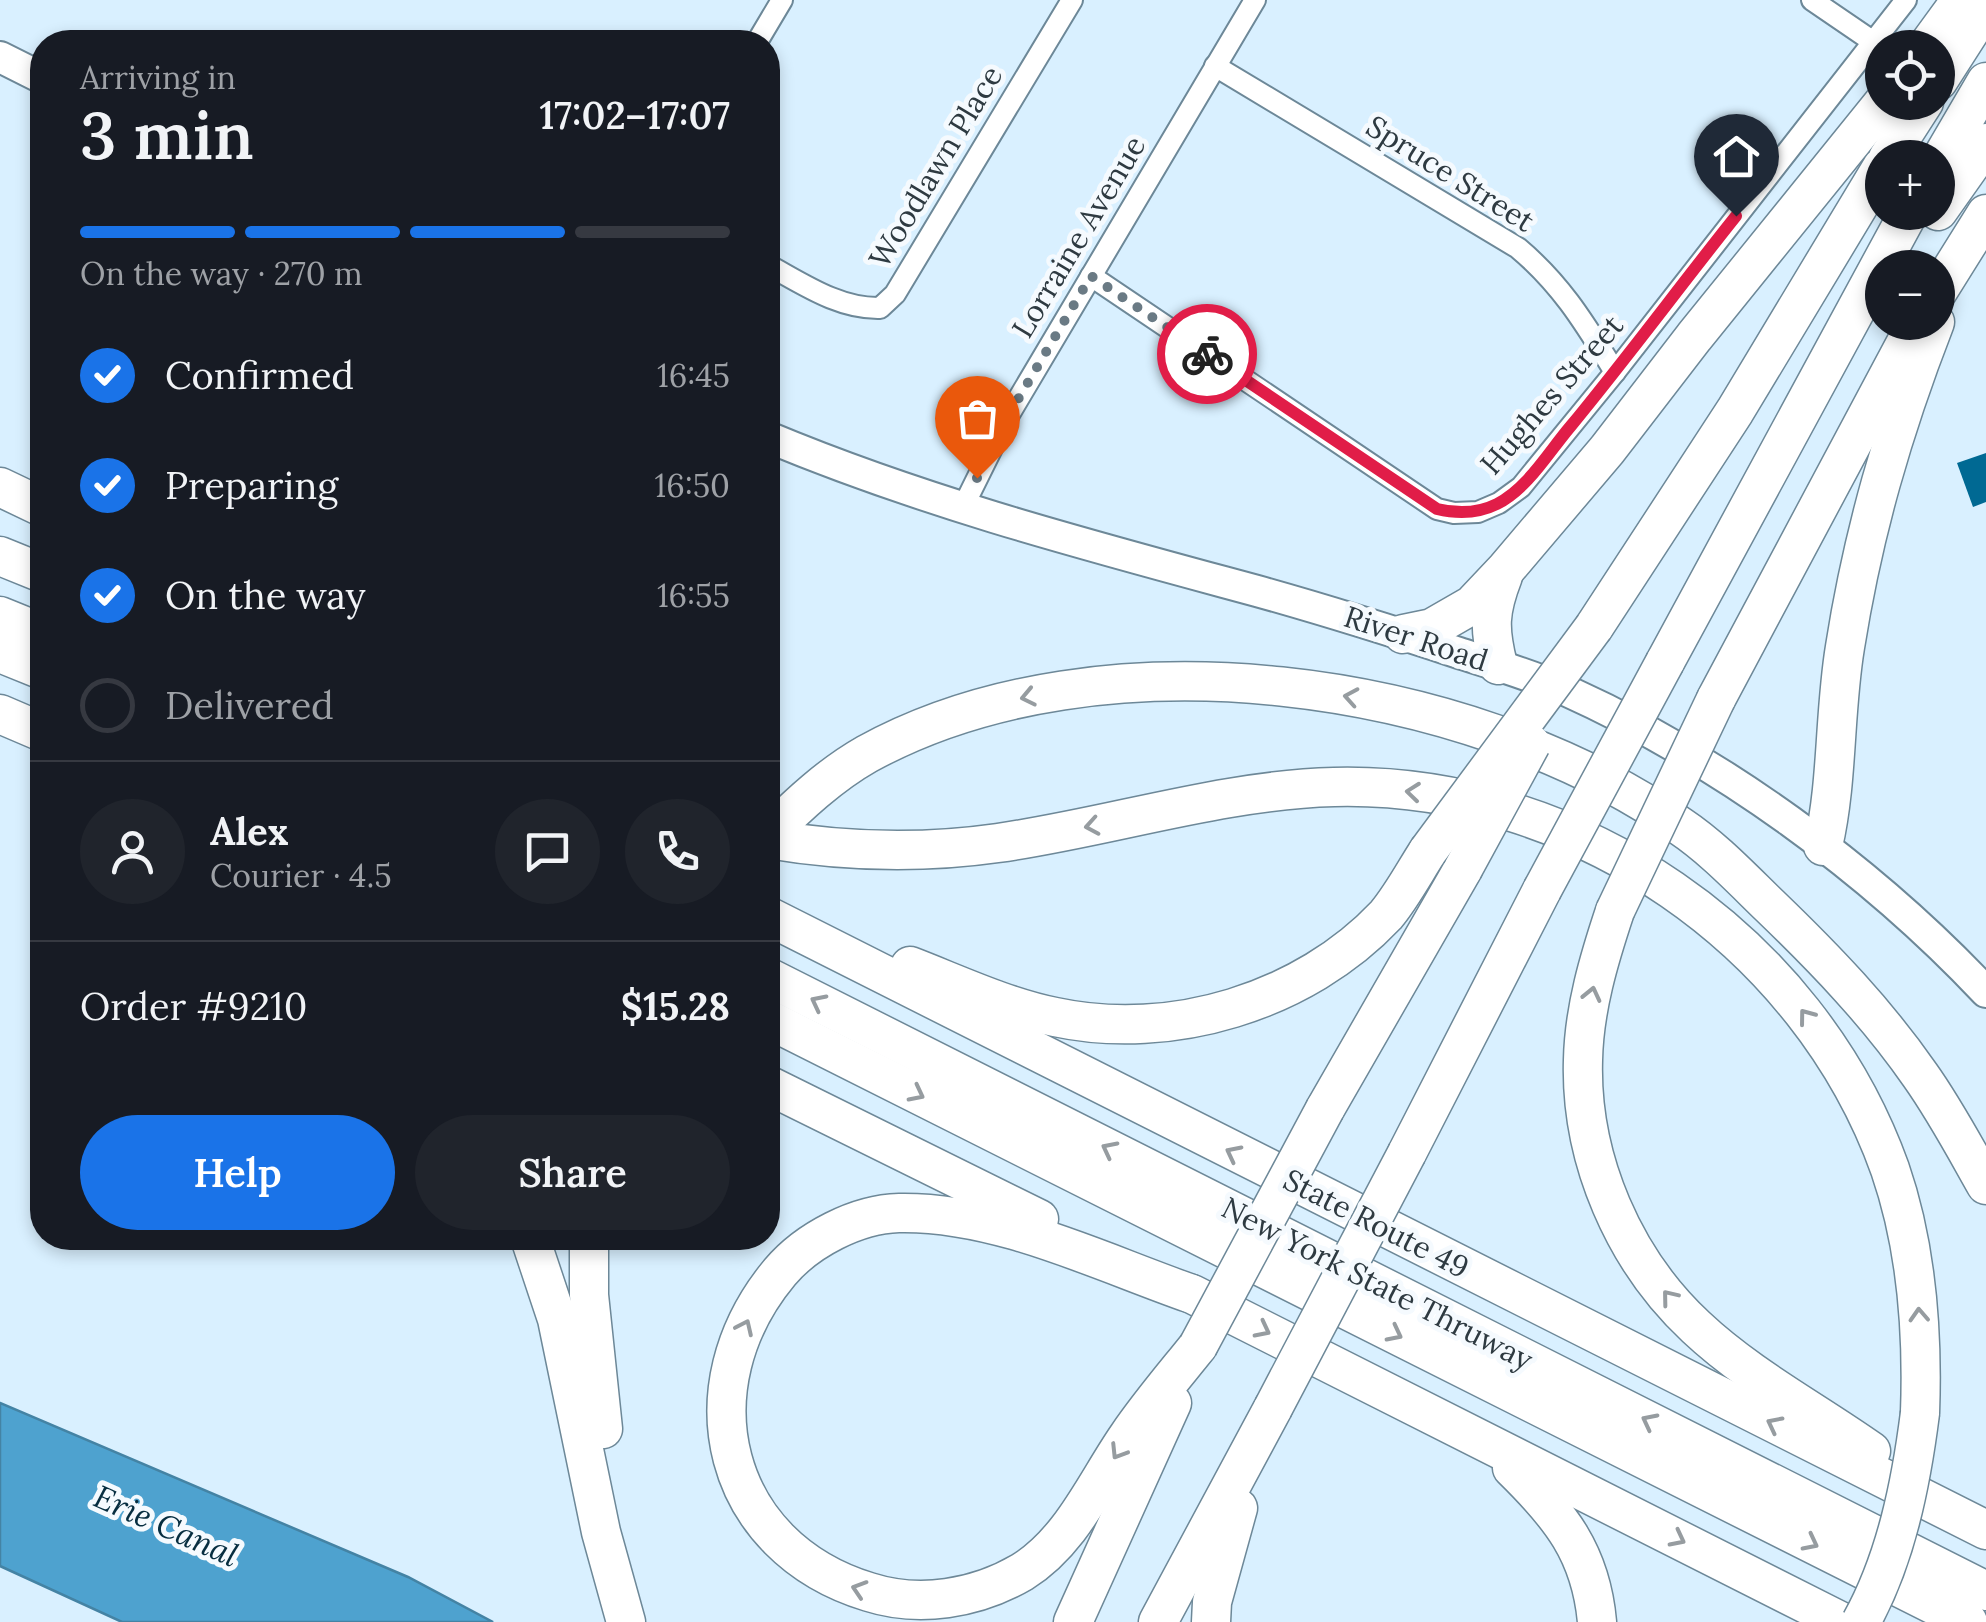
<!DOCTYPE html>
<meta charset="utf-8">
<style>
body{margin:0;font-family:Lora,serif;background:#20242c;color:#f1f3f6;height:100vh;display:flex;flex-direction:column;font-size:38px;white-space:nowrap}
*{box-sizing:border-box;margin:0}
p{font-size:32px;color:#9ea1a6}
.icon{flex:none;width:55px;height:55px;fill:none;stroke:currentColor;stroke-width:2;stroke-linecap:round;stroke-linejoin:round}
.map{position:relative;flex:1;overflow:hidden}
.details{position:absolute;left:30px;top:30px;width:750px;height:1220px;display:flex;flex-direction:column;background:#171b24;border-radius:40px;box-shadow:0 5px 15px #0003}
.details>*{flex:none}
.fabs{position:absolute;left:1865px;top:30px;display:grid;gap:20px}
.fabs a{display:grid;place-items:center;width:90px;height:90px;border-radius:50%;background:#171b24;box-shadow:0 5px 15px #0003;font-size:50px}
.pin{position:absolute;display:grid;place-items:center;width:85px;height:85px;color:#fff;margin:-102px -42px;border-radius:50% 50% 50% 0;rotate:-45deg;box-shadow:0 0 10px #0007}
.pin .icon{rotate:45deg}
.courier{position:absolute;display:grid;place-items:center;width:100px;height:100px;margin:-50px;border:8px solid #e11d48;border-radius:50%;background:#fff;color:#222;box-shadow:0 2px 12px #0007}
.head em{font-style:normal;font-weight:600}
.head div{display:flex;flex-direction:column-reverse}
.head{display:flex;align-items:center;justify-content:space-between;height:170px;padding:0 50px}
h1{font-size:65px;font-weight:600;line-height:75px}
.bar{display:grid;grid-template-columns:repeat(4,1fr);gap:15px 10px;align-content:center;height:120px;padding:0 50px}
.bar i{height:12px;border-radius:8px;background:#363941}
.bar .selected{background:#1a73e8}
.bar p{grid-column:span 4}
.line{display:flex;align-items:center;gap:25px;padding:0 50px;border-top:2px solid #363941}
.line div{flex:1}
.round{display:grid;place-items:center;flex:none;width:105px;height:105px;border-radius:52px;background:#20242c}
ol{padding:0 50px;list-style:none}
li{display:flex;align-items:center;gap:30px;height:110px}
li p{margin-inline-start:auto}
li .icon{padding:10px;border-radius:50%;background:#1a73e8;color:#fff;stroke-width:4}
li:last-child{color:#9ea1a6}
li i{width:55px;height:55px;border:5px solid #363941;border-radius:50%}
.cta{display:flex;gap:20px;margin-top:auto;padding:20px 50px}
.cta a{flex:1;height:115px;border-radius:60px;background:#1a73e8;color:#fff;font-size:40px;font-weight:600;line-height:115px;text-align:center}
.cta a+a{background:#20242c;color:#f1f3f6}
.map>svg:first-child{display:block}
.water{fill:#4ea2cf;stroke:#4483a4;stroke-width:2.5}
.building{fill:#006993}
.lines{fill:none;stroke-linecap:round;stroke-linejoin:round}
.street-casing{stroke:#6d8898;stroke-width:24}
.secondary-casing{stroke:#6d8898;stroke-width:34}
.highway-casing{stroke:#6d8898;stroke-width:41}
.street{stroke:#fff;stroke-width:20}
.secondary{stroke:#fff;stroke-width:30}
.highway{stroke:#fff;stroke-width:38}
.highway-bridge-casing{stroke:#6d8898;stroke-width:41;stroke-linecap:butt}
.highway-bridge{stroke:#fff;stroke-width:38}
.oneway{stroke:#969ca0}
.done{stroke:#6a7a84;stroke-width:10;stroke-dasharray:0 18}
.route{stroke:#e11d48;stroke-width:12}
.labels{text-anchor:middle;stroke-width:10;stroke-linejoin:round;paint-order:stroke}
.street-label{font-size:30px;fill:#2e3a41;stroke:#f5fafe}
.water-label{font-size:32px;font-style:italic;fill:#072e40;stroke:#f5fafe}
</style>
<div class="map">
<svg width="1986" height="1622" viewBox="0 0 1986 1622">
<rect width="100%" height="100%" fill="#d9f0ff"/>
<!-- water -->
<path class="water" d="M0,1403L408,1577L493,1622H122L0,1566Z"/>
<!-- building -->
<path class="building" d="M1986,453V502L1973,507L1957,463Z"/>
<g class="lines">
<!-- street casing -->
<g class="street-casing">
<g id="street">
<path d="M1812,0L1875,43"/>
<path d="M757,42L782,0"/>
<path d="M1215,66L1518,248C1562,285 1585,324 1615,372"/>
<path d="M768,265C803,284 839,309 880,308L895,294L1072,0"/>
<path d="M1091,276L1437,509L1454,513L1478,512L1499,503L1521,487L1615,372L1906,0"/>
<path d="M962,509L1007,418L1255,0"/>
</g>
</g>
<!-- secondary casing -->
<g class="secondary-casing">
<g id="secondary">
<path d="M0,57L42,78"/>
<path d="M768,437C926,503 1091,546 1257,591C1325,610 1392,631 1459,653C1494,664 1531,675 1565,690C1720,760 1870,869 1986,992"/>
</g>
</g>
<!-- highway casing -->
<g class="highway-casing">
<g id="highway">
<path d="M1926,48L1961,0"/>
<path d="M1938,81L1986,6"/>
<path d="M1888,158L1924,102"/>
<path d="M1938,164L1986,82"/>
<path d="M1938,211L1986,143"/>
<path d="M1938,291L1986,214"/>
<path d="M0,487L42,507"/>
<path d="M0,556L42,573"/>
<path d="M0,616L42,633"/>
<path d="M1594,627L1735,411L1882,167"/>
<path d="M1403,634L1432,628L1472,605L1506,569L1607,450L1694,337L1884,102"/>
<path d="M0,653L42,670"/>
<path d="M1665,662L1909,212"/>
<path d="M1498,665C1489,629 1489,612 1503,576"/>
<path d="M1716,699L1908,339"/>
<path d="M0,714L42,732"/>
<path d="M768,835C798,805 830,775 867,754C1100,626 1468,678 1680,826C1713,848 1742,879 1770,906C1825,959 1877,1013 1920,1075C1945,1110 1965,1148 1986,1185"/>
<path d="M768,839C845,852 921,854 998,843C1110,827 1221,790 1334,787C1576,781 1808,940 1890,1169C1917,1247 1923,1331 1920,1413"/>
<path d="M1823,846C1838,781 1834,713 1845,647C1863,533 1893,430 1935,322"/>
<path d="M1615,911C1599,959 1584,1009 1583,1060C1580,1159 1624,1260 1696,1327C1748,1376 1813,1410 1871,1451"/>
<path d="M768,916L1986,1530"/>
<path d="M910,966C957,984 1005,1007 1055,1017C1171,1042 1304,1002 1386,915C1402,896 1415,871 1428,851"/>
<path d="M768,977L1986,1591"/>
<path d="M768,1019L1968,1622"/>
<path d="M768,1085L1039,1219"/>
<path d="M1325,1109L1463,869"/>
<path d="M1407,1153L1542,890"/>
<path d="M530,1238L557,1319L601,1532L626,1622"/>
<path d="M589,1238V1295L603,1429"/>
<path d="M1189,1293C1098,1261 997,1211 899,1213C857,1214 807,1240 780,1272C683,1388 721,1547 869,1592C919,1608 976,1599 1022,1572C1072,1541 1096,1482 1128,1436C1149,1405 1174,1376 1198,1346"/>
<path d="M1192,1294L1842,1622"/>
<path d="M1512,1468C1560,1515 1591,1553 1597,1622"/>
<path d="M1073,1622L1172,1403"/>
<path d="M1158,1622L1273,1408"/>
<path d="M1211,1622L1212,1602L1238,1508"/>
</g>
</g>
<!-- street -->
<use href="#street" class="street"/>
<!-- secondary -->
<use href="#secondary" class="secondary"/>
<!-- highway -->
<use href="#highway" class="highway"/>
<!-- highway-bridge casing -->
<g class="highway-bridge-casing">
<g id="highway-bridge">
<path d="M1428,851L1594,627"/>
<path d="M1463,869L1531,744"/>
<path d="M1542,890L1665,662"/>
<path d="M1615,911L1716,699"/>
<path d="M1198,1346L1325,1109"/>
<path d="M1273,1408L1407,1153"/>
<path d="M1861,1622C1896,1559 1911,1484 1920,1413"/>
</g>
</g>
<!-- highway-bridge -->
<use href="#highway-bridge" class="highway-bridge"/>
</g>
<!-- one-way arrows -->
<defs><path id="oneway-chevron" d="M-2-3.5L2.5 0L-2 3.5" fill="none" stroke-width="1.6" stroke-linecap="round" stroke-linejoin="round" transform="scale(2.5)"/></defs>
<g class="oneway">
<use href="#oneway-chevron" transform="translate(1028 697) rotate(168)"/>
<use href="#oneway-chevron" transform="translate(1351 697) rotate(-170)"/>
<use href="#oneway-chevron" transform="translate(1413 792) rotate(-174)"/>
<use href="#oneway-chevron" transform="translate(1092 826) rotate(170)"/>
<use href="#oneway-chevron" transform="translate(1592 994) rotate(-77)"/>
<use href="#oneway-chevron" transform="translate(818 1002) rotate(-153)"/>
<use href="#oneway-chevron" transform="translate(1806 1016) rotate(-127)"/>
<use href="#oneway-chevron" transform="translate(917 1094) rotate(27)"/>
<use href="#oneway-chevron" transform="translate(1109 1149) rotate(-153)"/>
<use href="#oneway-chevron" transform="translate(1233 1153) rotate(-153)"/>
<use href="#oneway-chevron" transform="translate(1669 1297) rotate(-129)"/>
<use href="#oneway-chevron" transform="translate(1919 1315) rotate(-93)"/>
<use href="#oneway-chevron" transform="translate(745 1327) rotate(-65)"/>
<use href="#oneway-chevron" transform="translate(1263 1330) rotate(27)"/>
<use href="#oneway-chevron" transform="translate(1395 1334) rotate(27)"/>
<use href="#oneway-chevron" transform="translate(1649 1421) rotate(-153)"/>
<use href="#oneway-chevron" transform="translate(1774 1424) rotate(-153)"/>
<use href="#oneway-chevron" transform="translate(1118 1452) rotate(122)"/>
<use href="#oneway-chevron" transform="translate(1678 1539) rotate(27)"/>
<use href="#oneway-chevron" transform="translate(1811 1543) rotate(27)"/>
<use href="#oneway-chevron" transform="translate(859 1589) rotate(-162)"/>
</g>
<g class="lines">
<!-- done -->
<path class="done" d="M977,478L1007,418L1091,276L1207,354"/>
<!-- route -->
<path class="route" d="M1207,354L1437,509C1458,514 1477,514 1497,504C1528,488 1548,453 1570,427C1627,358 1680,286 1736,216"/>
</g>
<g class="labels">
<!-- street labels -->
<g class="street-label">
<text transform="translate(936 167) rotate(-59)" y="10">Woodlawn Place</text>
<text transform="translate(1450 174) rotate(32)" y="10">Spruce Street</text>
<text transform="translate(1079 237) rotate(-59)" y="10">Lorraine Avenue</text>
<text transform="translate(1552 395) rotate(-49)" y="10">Hughes Street</text>
<text transform="translate(1416 639) rotate(18)" y="10">River Road</text>
<text transform="translate(1376 1224) rotate(27)" y="10">State Route 49</text>
<text transform="translate(1377 1284) rotate(27)" y="10">New York State Thruway</text>
</g>
<!-- water labels -->
<g class="water-label">
<text transform="translate(166 1526) rotate(24)" y="11">Erie Canal</text>
</g>
</g>
</svg>
<div class="fabs">
<a><svg class="icon" aria-label="locate" viewBox="0 0 24 24"><circle cx="12" cy="12" r="6"/><path d="M12 2v4M12 18v4M2 12h4M18 12h4"/></svg></a>
<a>+</a>
<a>−</a>
</div>
<div class="pin" style="left:977px;top:478px;background:#ea580c"><svg class="icon" aria-label="bag" viewBox="0 0 24 24"><path d="M5 8h14l-1 12H6zM9 8a3 3 0 0 1 6 0"/></svg></div>
<div class="pin" style="left:1736px;top:216px;background:#1f2937"><svg class="icon" aria-label="home" viewBox="0 0 24 24"><path d="M3 11l9-7 9 7M6 9v11h12V9"/></svg></div>
<div class="courier" style="left:1207px;top:354px"><svg class="icon" aria-label="bike" viewBox="0 0 24 24"><circle cx="6" cy="16" r="4"/><circle cx="18" cy="16" r="4"/><path d="M6 16l4-8h5l3 8M10 8l3 8H6M13 5h3"/></svg></div>
<section class="details">
<div class="head"><div><h1>3 min</h1><p>Arriving in</p></div><em>17:02–17:07</em></div>
<div class="bar"><i class="selected"></i><i class="selected"></i><i class="selected"></i><i></i><p>On the way · 270 m</p></div>
<ol>
<li><svg class="icon" aria-label="check" viewBox="0 0 24 24"><path d="M5 12l5 5 9-10"/></svg>Confirmed<p>16:45</p></li>
<li><svg class="icon" aria-label="check" viewBox="0 0 24 24"><path d="M5 12l5 5 9-10"/></svg>Preparing<p>16:50</p></li>
<li><svg class="icon" aria-label="check" viewBox="0 0 24 24"><path d="M5 12l5 5 9-10"/></svg>On the way<p>16:55</p></li>
<li><i></i>Delivered</li>
</ol>
<div class="line" style="height:180px"><a class="round"><svg class="icon" aria-label="person" viewBox="0 0 24 24"><circle cx="12" cy="8" r="4"/><path d="M4 21q1-7 8-7t8 7"/></svg></a><div><b>Alex</b><p>Courier · 4.5</p></div><a class="round"><svg class="icon" aria-label="chat" viewBox="0 0 24 24"><path d="M4 5h16v11H9l-5 4z"/></svg></a><a class="round"><svg class="icon" aria-label="phone" viewBox="0 0 24 24"><path d="M5 4h4l2 5-3 2q2 4 5 5l2-3 5 2v4C11 20 4 13 5 4z"/></svg></a></div>
<div class="line" style="height:130px"><div>Order #9210</div><b>$15.28</b></div>
<div class="cta"><a>Help</a><a>Share</a></div>
</section>
</div>
